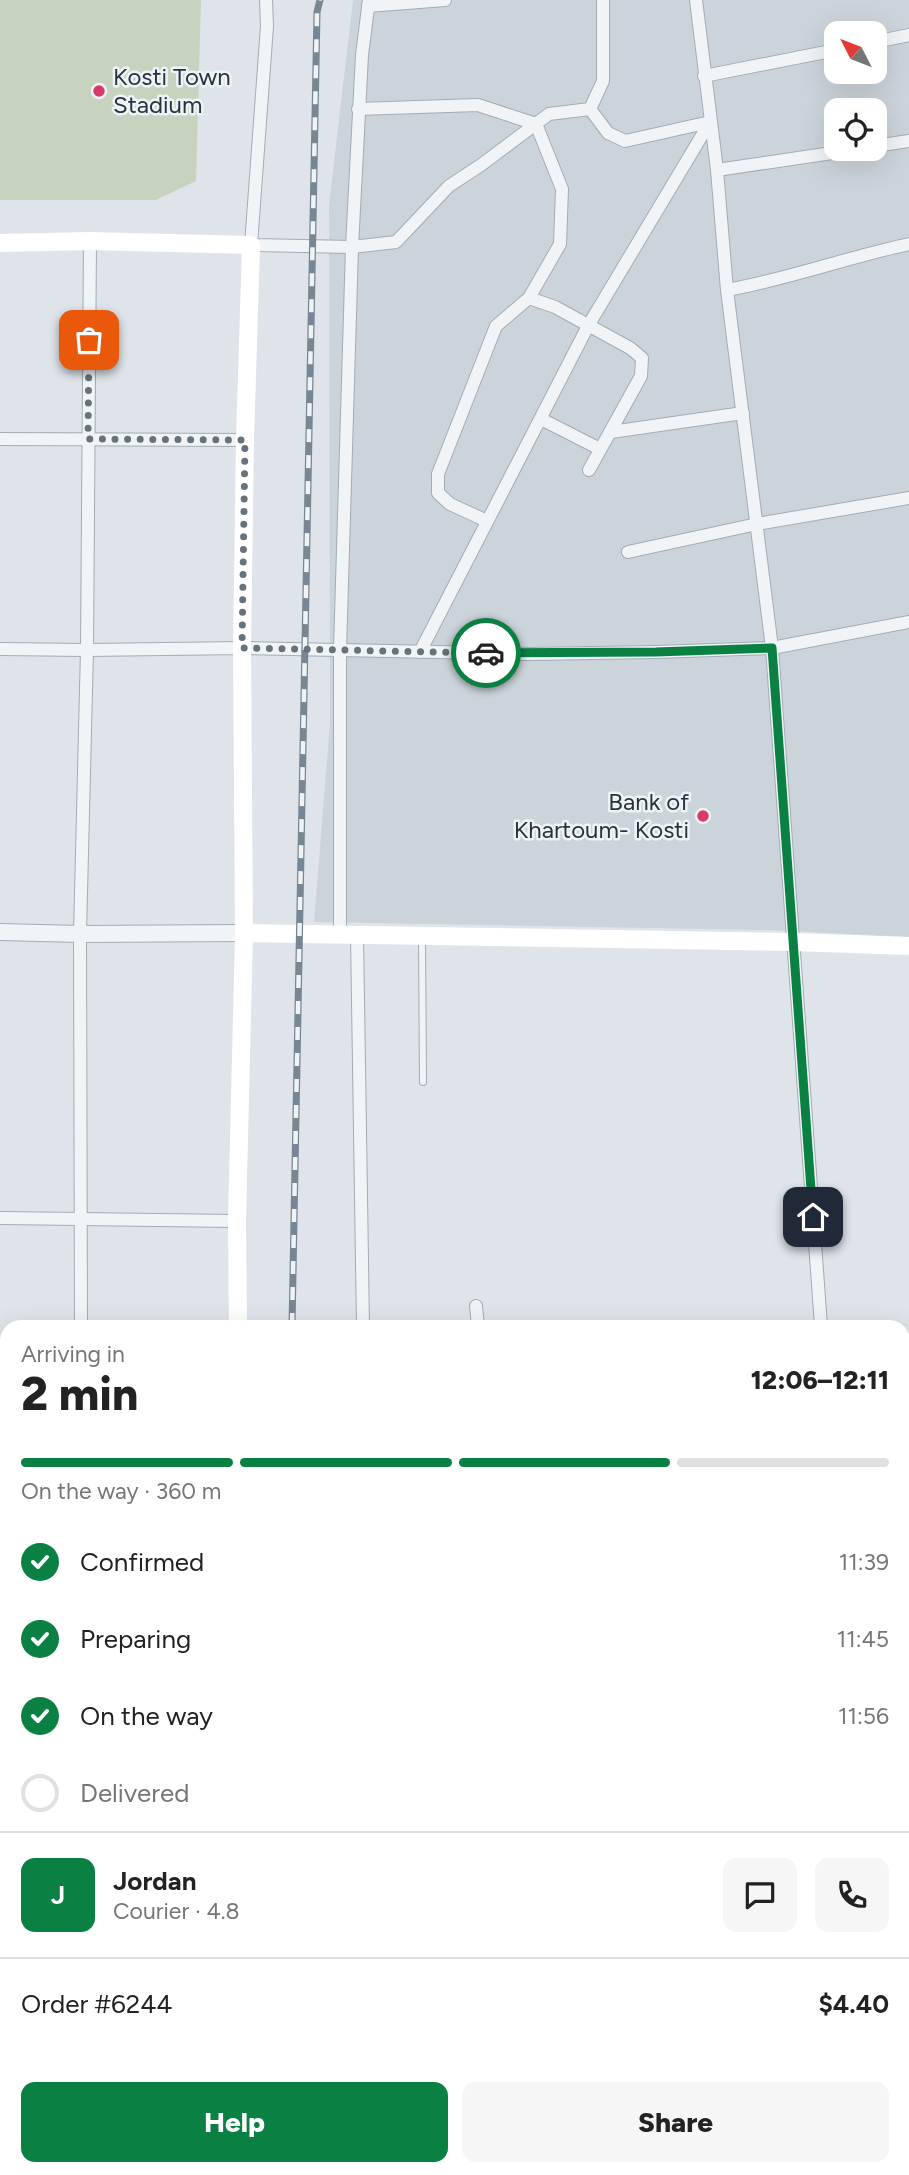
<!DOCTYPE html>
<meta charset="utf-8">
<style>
body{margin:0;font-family:Figtree,sans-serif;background:#f6f6f6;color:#222;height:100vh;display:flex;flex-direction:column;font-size:26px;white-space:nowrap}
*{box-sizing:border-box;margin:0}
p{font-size:23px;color:#767676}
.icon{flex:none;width:38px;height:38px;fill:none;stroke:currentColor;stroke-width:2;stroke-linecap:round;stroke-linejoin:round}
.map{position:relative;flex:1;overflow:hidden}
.panel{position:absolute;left:0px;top:1320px;width:910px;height:856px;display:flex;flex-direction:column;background:#fff;border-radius:21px 21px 0 0;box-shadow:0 7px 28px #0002}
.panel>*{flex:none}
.needle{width:46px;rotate:312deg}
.tools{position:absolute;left:824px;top:21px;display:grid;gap:14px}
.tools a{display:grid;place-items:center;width:63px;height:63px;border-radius:14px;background:#fff;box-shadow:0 7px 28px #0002;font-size:35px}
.pin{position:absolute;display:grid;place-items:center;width:60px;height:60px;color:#fff;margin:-30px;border-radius:14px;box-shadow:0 4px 10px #0006}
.courier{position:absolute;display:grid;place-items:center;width:70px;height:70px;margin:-35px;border:5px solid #0b8043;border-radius:50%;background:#fff;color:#222;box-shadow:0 2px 9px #0007}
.headline em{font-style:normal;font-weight:800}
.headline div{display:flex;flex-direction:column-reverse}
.headline{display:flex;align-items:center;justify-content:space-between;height:119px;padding:0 21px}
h1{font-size:46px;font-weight:800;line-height:52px}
.bar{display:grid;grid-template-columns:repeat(4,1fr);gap:10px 7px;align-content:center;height:84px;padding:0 21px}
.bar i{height:9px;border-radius:5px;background:#e0e0e0}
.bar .active{background:#0b8043}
.bar p{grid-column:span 4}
.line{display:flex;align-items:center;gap:18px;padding:0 21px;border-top:2px solid #e0e0e0}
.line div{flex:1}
.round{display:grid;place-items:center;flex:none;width:74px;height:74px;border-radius:14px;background:#f6f6f6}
ol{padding:0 21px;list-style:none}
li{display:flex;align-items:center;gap:21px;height:77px}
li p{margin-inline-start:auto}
li .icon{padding:7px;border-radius:50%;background:#0b8043;color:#fff;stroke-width:4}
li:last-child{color:#767676}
li i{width:38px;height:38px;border:4px solid #e0e0e0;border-radius:50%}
.primary-button{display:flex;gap:14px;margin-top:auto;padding:14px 21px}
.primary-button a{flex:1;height:80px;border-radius:14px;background:#0b8043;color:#fff;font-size:28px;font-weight:800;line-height:80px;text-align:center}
.primary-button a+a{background:#f6f6f6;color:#222}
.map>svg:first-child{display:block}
.built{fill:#ccd4db;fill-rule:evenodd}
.green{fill:#c7d3bf}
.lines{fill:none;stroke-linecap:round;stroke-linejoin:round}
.service-casing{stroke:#a3acb3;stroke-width:8}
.minor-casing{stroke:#a3acb3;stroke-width:14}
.tertiary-casing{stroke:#a3acb3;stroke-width:18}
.service{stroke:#f1f4f7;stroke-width:6}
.minor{stroke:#f1f4f7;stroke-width:12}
.tertiary{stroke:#f1f4f7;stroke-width:16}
.secondary{stroke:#fff;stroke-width:18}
.rail-casing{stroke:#778693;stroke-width:7}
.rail{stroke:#eef3f6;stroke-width:4.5;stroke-dasharray:13;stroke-linecap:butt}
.done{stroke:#66727c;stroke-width:7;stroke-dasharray:0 12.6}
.route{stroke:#0b8043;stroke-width:9}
.poi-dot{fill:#d73a6b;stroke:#eef3f6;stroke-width:2.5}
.labels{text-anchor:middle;stroke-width:5;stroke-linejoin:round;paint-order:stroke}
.poi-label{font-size:24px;fill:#263441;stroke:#eef3f6;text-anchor:start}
</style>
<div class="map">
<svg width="909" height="2175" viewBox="0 0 909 2175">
<rect width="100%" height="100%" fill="#dee4e9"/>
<!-- built -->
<path class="built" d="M353,0H909V937L768,930L314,922L330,723L329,205ZM836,33H875V72H836ZM836,110H875V149H836Z"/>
<!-- green -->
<path class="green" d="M0,0H201L196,181L156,200H0Z"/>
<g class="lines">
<!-- service casing -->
<g class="service-casing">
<path id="service" d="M422,937L423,1082"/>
</g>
<!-- minor casing -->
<g class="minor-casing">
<g id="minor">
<path d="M266,0L267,26L251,245L352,247L396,242L449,186L481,165L549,114L590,109L603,81V0"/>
<path d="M696,0L717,170L727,290L772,648L821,1326"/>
<path d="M368,6L445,0"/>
<path d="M875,42L909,35"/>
<path d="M704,76L836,50"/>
<path d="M358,109L478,105L536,124L562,189L560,244L529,298"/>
<path d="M590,109L608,133L625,141L710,122"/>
<path d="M875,146L909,141"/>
<path d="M717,170L859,149"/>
<path d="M727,290C789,279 848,257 909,244"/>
<path d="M541,419L600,449"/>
<path d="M611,432L743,413"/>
<path d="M0,439L245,440"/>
<path d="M487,521L450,504L438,493V474L496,326L529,298L555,307L630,348L642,358L641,376L589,470"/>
<path d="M628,552L757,524L909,498"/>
<path d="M0,649L87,650L242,648L530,654L656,652L772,648L909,622"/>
<path d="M420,652L588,326L710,122"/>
<path d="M340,934V650L352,247L362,55L369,0"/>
<path d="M357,935L363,1326"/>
<path d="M0,1218L237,1221"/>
<path d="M476,1306L478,1326"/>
<path d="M81,1326L80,934L87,650L90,241"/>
<path d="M0,1802H7"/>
<path d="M903,1897H909"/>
<path d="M0,2090H7"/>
<path d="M903,2151H909"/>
<path d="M676,2168V2175"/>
<path d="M830,2168L831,2175"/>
<path d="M78,2175V2168"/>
</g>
</g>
<!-- tertiary casing -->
<g class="tertiary-casing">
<g id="tertiary">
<path d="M0,932L80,934L244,933"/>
<path d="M0,1513H7"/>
</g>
</g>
<!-- service -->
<use href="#service" class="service"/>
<!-- minor -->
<use href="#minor" class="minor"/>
<!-- tertiary -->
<use href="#tertiary" class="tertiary"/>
<!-- secondary -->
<g class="secondary">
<path d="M0,243L90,241L251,245L245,440L242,648L244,933L237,1221L238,1326"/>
<path d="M244,933L793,942L909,946"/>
<path d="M903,1445L909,1444"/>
<path d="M235,2175V2168"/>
</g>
<!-- rail casing -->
<g class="rail-casing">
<g id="rail">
<path d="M292,1326L317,12L320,0"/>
<path d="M283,2175V2168"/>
</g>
</g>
<!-- rail -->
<use href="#rail" class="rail"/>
</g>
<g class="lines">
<!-- done -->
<path class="done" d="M89,340L88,439L245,440L242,648L486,653"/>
<!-- route -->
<path class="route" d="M486,653L656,652L772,648L813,1217"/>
</g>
<!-- markers -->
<g class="poi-dot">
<circle cx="99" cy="91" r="7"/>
<circle cx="703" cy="816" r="7"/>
</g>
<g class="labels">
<!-- poi labels -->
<g class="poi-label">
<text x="113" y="85">Kosti Town<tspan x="113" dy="28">Stadium</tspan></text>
<text x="689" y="810" text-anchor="end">Bank of<tspan x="689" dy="28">Khartoum- Kosti</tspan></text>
</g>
</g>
</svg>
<div class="tools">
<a><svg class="needle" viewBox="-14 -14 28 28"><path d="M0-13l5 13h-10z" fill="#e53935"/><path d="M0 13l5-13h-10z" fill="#767676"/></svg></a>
<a><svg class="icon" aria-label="locate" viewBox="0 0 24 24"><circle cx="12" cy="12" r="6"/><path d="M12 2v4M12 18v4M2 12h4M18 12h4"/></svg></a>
</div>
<div class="pin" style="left:89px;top:340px;background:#ea580c"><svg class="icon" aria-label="bag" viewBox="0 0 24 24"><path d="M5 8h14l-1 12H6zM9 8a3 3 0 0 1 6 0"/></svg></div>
<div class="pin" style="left:813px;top:1217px;background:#1f2937"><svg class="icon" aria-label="home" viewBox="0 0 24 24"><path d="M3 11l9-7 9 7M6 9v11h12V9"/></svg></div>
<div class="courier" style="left:486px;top:653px"><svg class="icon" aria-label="car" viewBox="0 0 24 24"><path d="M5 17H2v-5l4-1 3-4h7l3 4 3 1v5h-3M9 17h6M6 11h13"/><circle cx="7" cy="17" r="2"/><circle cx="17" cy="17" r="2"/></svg></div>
<section class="panel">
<div class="headline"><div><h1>2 min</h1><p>Arriving in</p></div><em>12:06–12:11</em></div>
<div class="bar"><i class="active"></i><i class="active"></i><i class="active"></i><i></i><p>On the way · 360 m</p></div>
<ol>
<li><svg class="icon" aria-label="check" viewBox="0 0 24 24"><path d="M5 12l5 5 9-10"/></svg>Confirmed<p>11:39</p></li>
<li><svg class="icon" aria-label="check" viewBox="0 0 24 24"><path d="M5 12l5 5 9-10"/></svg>Preparing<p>11:45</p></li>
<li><svg class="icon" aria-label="check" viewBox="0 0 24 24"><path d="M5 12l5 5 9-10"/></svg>On the way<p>11:56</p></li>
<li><i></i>Delivered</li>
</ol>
<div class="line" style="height:126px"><b class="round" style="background:#0b8043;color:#fff">J</b><div><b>Jordan</b><p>Courier · 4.8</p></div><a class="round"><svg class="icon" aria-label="chat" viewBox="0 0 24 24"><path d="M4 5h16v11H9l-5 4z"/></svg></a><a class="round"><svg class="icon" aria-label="phone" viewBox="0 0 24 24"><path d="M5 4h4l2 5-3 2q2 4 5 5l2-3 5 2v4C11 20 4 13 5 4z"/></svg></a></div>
<div class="line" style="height:91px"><div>Order #6244</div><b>$4.40</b></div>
<div class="primary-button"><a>Help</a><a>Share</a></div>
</section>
</div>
